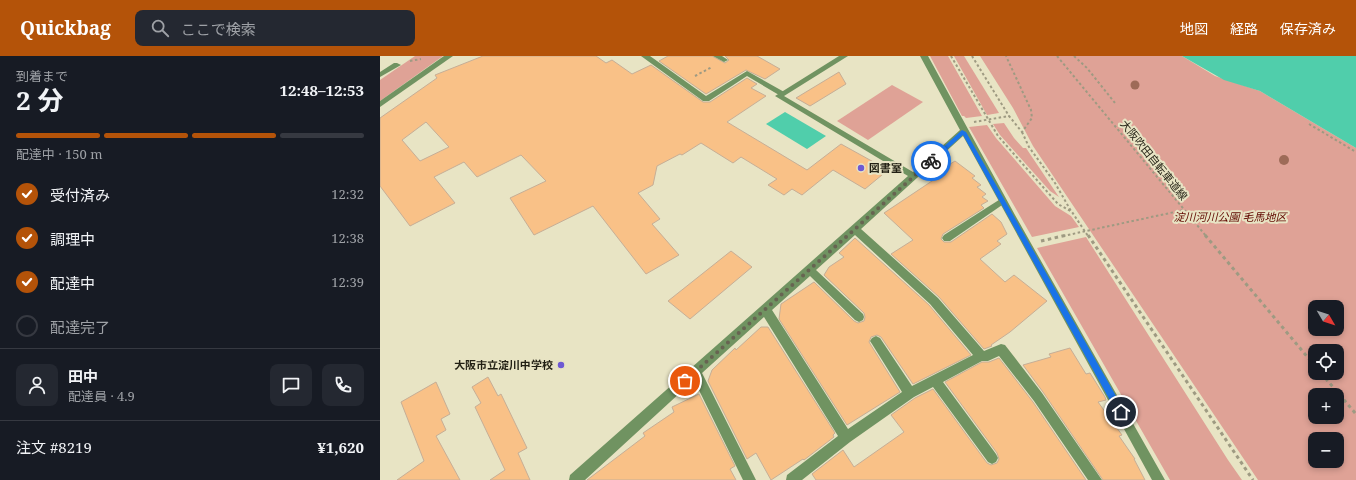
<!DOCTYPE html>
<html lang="ja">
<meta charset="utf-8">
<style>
body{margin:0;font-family:"Noto Serif","Noto Sans JP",serif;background:#242831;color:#f1f3f6;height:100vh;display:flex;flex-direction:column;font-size:15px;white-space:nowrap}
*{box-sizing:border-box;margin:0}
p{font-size:13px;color:#9ea1a6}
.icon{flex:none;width:22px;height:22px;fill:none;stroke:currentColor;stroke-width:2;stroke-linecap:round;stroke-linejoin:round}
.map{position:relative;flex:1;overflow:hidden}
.details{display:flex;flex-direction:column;background:#171b24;width:380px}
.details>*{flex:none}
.needle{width:26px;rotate:129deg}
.buttons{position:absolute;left:928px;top:244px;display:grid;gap:8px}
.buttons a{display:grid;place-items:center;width:36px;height:36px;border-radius:8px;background:#171b24;box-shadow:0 2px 6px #0003;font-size:20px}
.pin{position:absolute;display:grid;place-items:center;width:34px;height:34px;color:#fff;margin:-17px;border:2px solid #fff;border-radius:50%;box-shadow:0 1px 4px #0007}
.courier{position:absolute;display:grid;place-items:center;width:40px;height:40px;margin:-20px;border:3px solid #1a73e8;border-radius:50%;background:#fff;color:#222;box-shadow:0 1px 5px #0007}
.summary em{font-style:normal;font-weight:700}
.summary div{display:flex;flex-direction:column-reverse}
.summary{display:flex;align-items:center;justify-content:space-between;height:68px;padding:0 16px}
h1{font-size:26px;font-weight:700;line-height:30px}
.bar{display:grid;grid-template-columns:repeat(4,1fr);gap:6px 4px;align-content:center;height:48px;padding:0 16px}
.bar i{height:5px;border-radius:3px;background:#363941}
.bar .on{background:#b45309}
.bar p{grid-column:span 4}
.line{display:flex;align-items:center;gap:10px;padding:0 16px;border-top:1px solid #363941}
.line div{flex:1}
.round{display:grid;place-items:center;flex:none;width:42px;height:42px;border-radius:8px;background:#242831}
ol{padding:0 16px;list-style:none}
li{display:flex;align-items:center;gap:12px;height:44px}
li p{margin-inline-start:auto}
li .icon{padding:4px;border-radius:50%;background:#b45309;color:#fff;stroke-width:4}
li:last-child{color:#9ea1a6}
li i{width:22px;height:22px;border:2px solid #363941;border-radius:50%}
header{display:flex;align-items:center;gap:24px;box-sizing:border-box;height:56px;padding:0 20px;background:#b45309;color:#fff}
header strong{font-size:19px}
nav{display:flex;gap:22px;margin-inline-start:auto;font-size:14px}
.search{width:280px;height:36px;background:#242831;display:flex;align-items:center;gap:10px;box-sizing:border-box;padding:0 14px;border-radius:8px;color:#9ea1a6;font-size:15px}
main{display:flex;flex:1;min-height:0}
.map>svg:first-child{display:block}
.green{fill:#dfa296;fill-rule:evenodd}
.water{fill:#50ceab}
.building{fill:#f9c187;stroke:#c6ae96;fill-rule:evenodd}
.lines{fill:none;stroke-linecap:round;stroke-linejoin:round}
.path-far1{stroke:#9e9a82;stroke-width:2;stroke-dasharray:2.5 2.5;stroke-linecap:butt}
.path{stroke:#9e9a82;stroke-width:3;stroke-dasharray:3.5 3.5;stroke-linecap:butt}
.lane{fill:#709361;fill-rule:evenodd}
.street{fill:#709361;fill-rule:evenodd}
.tree{fill:#9e6b58}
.route{fill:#1a73e8}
.done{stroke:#676451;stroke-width:4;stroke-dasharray:0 7.2}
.poi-dot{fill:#6e59d3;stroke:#e8e4c4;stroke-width:1.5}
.labels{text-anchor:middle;stroke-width:4;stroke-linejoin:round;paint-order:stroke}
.street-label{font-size:11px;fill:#211f13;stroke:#e8e4c4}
.poi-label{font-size:11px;font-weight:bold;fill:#211f13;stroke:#e8e4c4;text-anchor:start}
.park-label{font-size:11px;font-style:italic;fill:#610800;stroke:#e8e4c4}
</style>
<header>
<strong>Quickbag</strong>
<div class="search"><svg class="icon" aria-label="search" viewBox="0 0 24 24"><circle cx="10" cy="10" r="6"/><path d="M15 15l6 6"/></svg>ここで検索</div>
<nav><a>地図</a><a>経路</a><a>保存済み</a></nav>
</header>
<main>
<section class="details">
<div class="summary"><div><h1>2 分</h1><p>到着まで</p></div><em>12:48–12:53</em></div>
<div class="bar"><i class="on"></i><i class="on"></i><i class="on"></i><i></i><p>配達中 · 150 m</p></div>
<ol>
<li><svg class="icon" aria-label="check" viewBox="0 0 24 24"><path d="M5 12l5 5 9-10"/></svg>受付済み<p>12:32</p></li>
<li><svg class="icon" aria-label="check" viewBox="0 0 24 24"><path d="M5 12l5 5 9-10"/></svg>調理中<p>12:38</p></li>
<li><svg class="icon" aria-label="check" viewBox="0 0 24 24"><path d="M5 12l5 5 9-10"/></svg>配達中<p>12:39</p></li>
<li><i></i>配達完了</li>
</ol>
<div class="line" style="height:72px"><a class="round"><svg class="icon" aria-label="person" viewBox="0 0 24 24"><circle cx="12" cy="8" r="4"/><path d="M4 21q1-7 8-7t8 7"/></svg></a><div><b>田中</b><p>配達員 · 4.9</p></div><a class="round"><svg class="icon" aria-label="chat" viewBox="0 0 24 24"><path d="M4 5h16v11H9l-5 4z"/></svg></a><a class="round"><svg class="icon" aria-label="phone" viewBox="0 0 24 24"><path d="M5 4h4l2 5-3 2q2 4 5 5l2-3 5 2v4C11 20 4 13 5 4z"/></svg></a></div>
<div class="line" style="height:52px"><div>注文 #8219</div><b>¥1,620</b></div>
</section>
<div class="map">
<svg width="976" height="424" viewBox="0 0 976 424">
<rect width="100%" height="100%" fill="#e8e4c4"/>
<!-- green -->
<g class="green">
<path d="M35,0H63L0,45V24Z"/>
<path d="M550,0H568L602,60L586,62L584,60H582Z"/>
<path d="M574,0H584L619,57L607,59Z"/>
<path d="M600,0H802L835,20L880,35L976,92V424H878L653,90L633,52ZM935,251H957V273H935ZM935,295H957V317H935ZM935,339H957V361H935ZM935,383H957V405H935Z"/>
<path d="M512,29L543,46L488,84L457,65Z"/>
<path d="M624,67L634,82L643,92H646L679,141L670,135L620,79L613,68Z"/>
<path d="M607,69L616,82L675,150L691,160L699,171L652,181L589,71Z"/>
<path d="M706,181L848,404L862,424H790L657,192Z"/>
</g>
<!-- water -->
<g class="water">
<path d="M802,0H976V92L880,35L844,24Z"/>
<path d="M405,56L446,80L427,93L386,68Z"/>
</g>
<!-- building -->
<g class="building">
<path d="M103,0H216L226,7L232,4L252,18L271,9L323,46H330L367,22L377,28L371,32L386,40L347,66L427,114L461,88L508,114L485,133L453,114L422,139L412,133L404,139L388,129L397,123L361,101L353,107L321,87L302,99L300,98L277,110L273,129L258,137L280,163L272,168L299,199L266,218L213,150L154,179L130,142L166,125L141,99L97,121L84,106L54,121L75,147L30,170L0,130V62L57,22L55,19ZM46,66L69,91L40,105L22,84Z"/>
<path d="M288,0H332L345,7L349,4L345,0H377L400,13L385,23L366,14L326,38L279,5Z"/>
<path d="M459,16L466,28L430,50L416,42Z"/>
<path d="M575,105L595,120L592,122L601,129L597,131L606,138L602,141L608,145L601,149L604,152L563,178L561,183L564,186H571L612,158L621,166L627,178L617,185L621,188L600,203L625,226L634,219L667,245L630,276L611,289L612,290L604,293L559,241L511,198L533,184L504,157L555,123L551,120Z"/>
<path d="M475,182L549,249L591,299L533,328L501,281L497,279L491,281L489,286L520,336L467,369L399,263L401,248L434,226L474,265L478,267L484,265L485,261L484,257L444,219L449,211L464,201L459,197Z"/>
<path d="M351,195L372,211L310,263L288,245Z"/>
<path d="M381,271H388L455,377L453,379L454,381L424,404L423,403L391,424L376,397L367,403L328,325L332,314L355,292L356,294Z"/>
<path d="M690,292L706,318L710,317L725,341L726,344L718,346L742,379L739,380L755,403H754L765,424H723L663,336L643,309L671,301L669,298Z"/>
<path d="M619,302L653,346L706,424H436L432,418L463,394L474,411L524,376L511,359L535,342L553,333L607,407L611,409L617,407L619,403L617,397L565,326L602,306H609Z"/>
<path d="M108,321L118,340L121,338L147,392L138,397L150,424H110L125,414L95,351L101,347L92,331Z"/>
<path d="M56,326L70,358L61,363L66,374L56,380L80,424H17L44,405L21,346Z"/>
<path d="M319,338L355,410L350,413L356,424H207L265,380L263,377L294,356L292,351Z"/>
</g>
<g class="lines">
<!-- path-far1 -->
<g class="path-far1">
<path d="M571,0L618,80L678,148L692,156L708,180"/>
<path d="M592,0L629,60L642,76L652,62L651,54L626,0"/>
<path d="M677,0L826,180"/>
<path d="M694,0L707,12L735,47"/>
<path d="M30,5L41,3"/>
<path d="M315,20L332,11"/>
<path d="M594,66L629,60"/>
<path d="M929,68L976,96"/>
<path d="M642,76L649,91L675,127L691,155"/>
<path d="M683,180L804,154"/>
</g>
<!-- path -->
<g class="path">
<path d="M708,179L873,424"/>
<path d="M825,179L935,310"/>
<path d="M661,185L687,179"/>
<path d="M941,317L976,358"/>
</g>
<!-- lane -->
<g class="lane">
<path d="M261,0H270L326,40L367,15L406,37L405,39H399L367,20L329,45H323Z"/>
<path d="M333,0H342L348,4L344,6Z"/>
<path d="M14,7H17L21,9L0,21V16Z"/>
<path d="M622,142L625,143L627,145L625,147L570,185H564L562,182L564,179Z"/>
</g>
<!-- street -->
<g class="street">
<path d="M64,0H73L0,51V45Z"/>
<path d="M459,0H468L404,40L533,116L580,74L540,0H548L635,159L785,424H772L583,80L481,173L558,242L604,295L621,288L625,289L662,337L722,424H708L654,345L619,300L608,305H602L563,326L616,398L618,402L616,406L612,408L608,406L553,331L534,341L470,386L422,424H406L407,419L458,380L384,261L322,317L376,424H363L314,324L205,424H189L190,419L528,120L395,40ZM475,179L550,248L593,299L532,330L500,282L496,280L492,282L490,285L492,288L522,336L468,373L392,254L430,220L475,264L479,266L483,264L484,261L483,258L436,214Z"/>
</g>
</g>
<!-- trees -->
<g class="tree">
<circle cx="755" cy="29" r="4.5"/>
<circle cx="904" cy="104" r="5"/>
</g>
<!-- route -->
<path class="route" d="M582,74L586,76L744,354V359H738L583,79L553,106L548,105Z"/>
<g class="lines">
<!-- done -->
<path class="done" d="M305,325L551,105"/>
</g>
<!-- markers -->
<g class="poi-dot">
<circle cx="481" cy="112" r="4"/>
<circle cx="181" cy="309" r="4"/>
</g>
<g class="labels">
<!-- street labels -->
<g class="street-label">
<text transform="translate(774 104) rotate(51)" y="4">大阪吹田自転車道線</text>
</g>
<!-- poi labels -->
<g class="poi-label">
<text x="489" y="116">図書室</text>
<text x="173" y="313" text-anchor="end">大阪市立淀川中学校</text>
</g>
<!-- park labels -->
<g class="park-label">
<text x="850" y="165">淀川河川公園 毛馬地区</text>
</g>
</g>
</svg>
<div class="buttons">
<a><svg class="needle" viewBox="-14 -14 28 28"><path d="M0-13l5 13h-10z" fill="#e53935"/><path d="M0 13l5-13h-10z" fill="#9ea1a6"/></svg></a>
<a><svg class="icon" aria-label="locate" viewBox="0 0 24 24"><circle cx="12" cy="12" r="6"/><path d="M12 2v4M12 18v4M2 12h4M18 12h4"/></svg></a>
<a>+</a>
<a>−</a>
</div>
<div class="pin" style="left:305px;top:325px;background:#ea580c"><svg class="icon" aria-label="bag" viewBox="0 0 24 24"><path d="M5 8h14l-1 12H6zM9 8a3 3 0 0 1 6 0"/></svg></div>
<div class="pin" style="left:741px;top:356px;background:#1f2937"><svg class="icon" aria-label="home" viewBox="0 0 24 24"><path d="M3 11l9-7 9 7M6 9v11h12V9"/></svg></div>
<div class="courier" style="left:551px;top:105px"><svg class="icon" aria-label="bike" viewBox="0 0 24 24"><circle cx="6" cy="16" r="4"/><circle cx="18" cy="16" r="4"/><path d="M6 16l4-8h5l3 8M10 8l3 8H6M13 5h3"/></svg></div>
</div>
</main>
